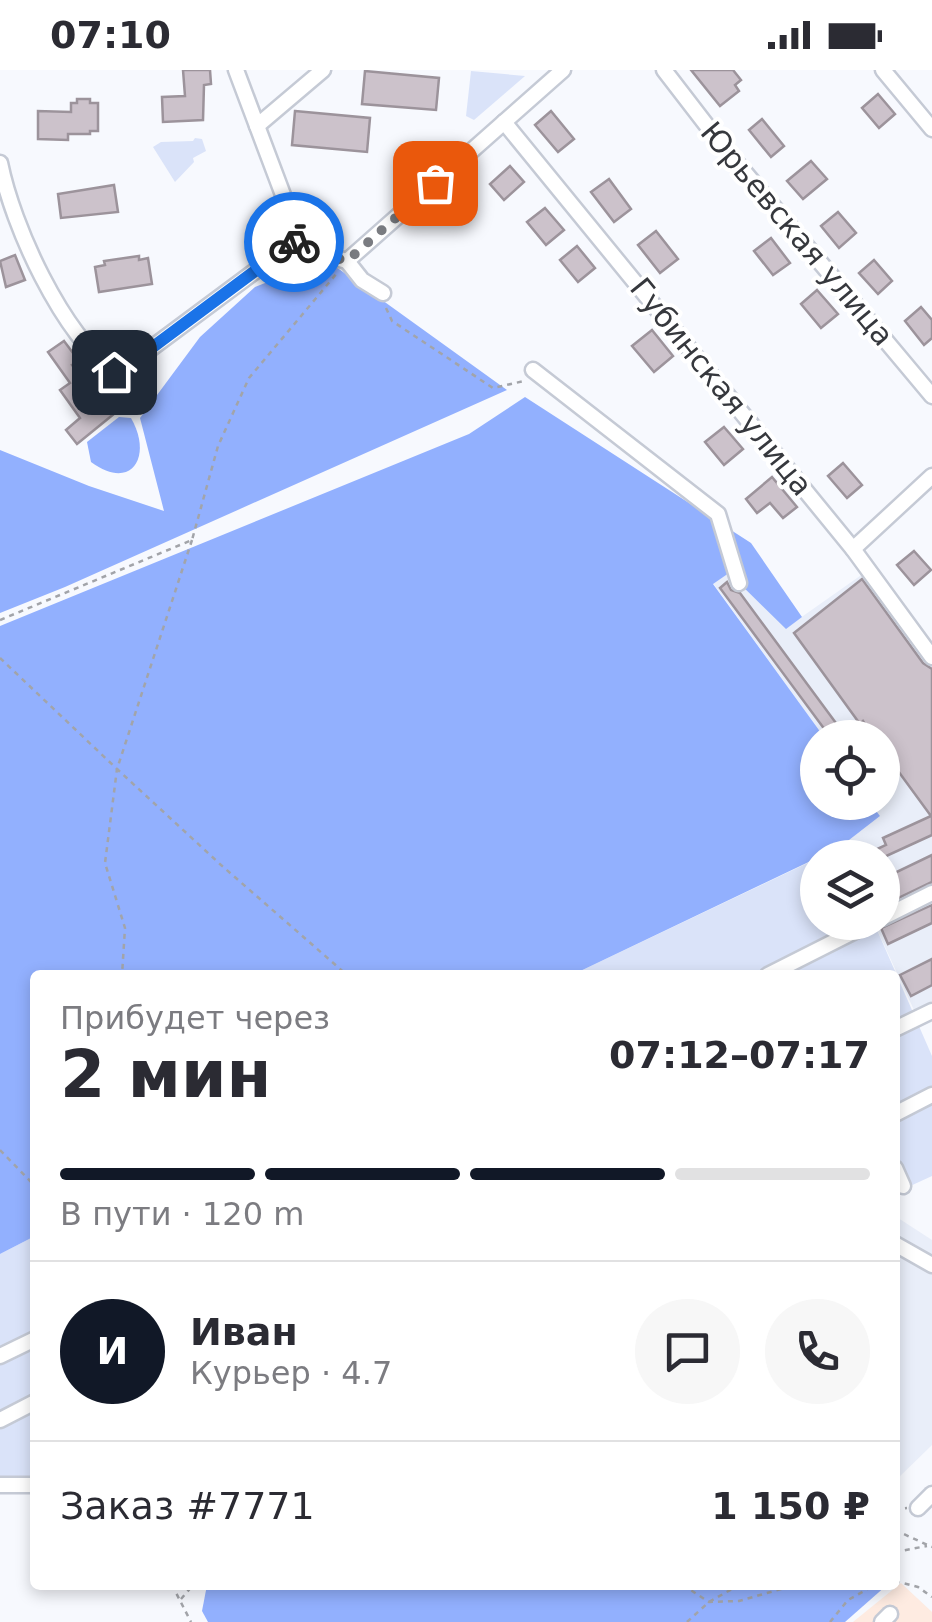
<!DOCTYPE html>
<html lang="ru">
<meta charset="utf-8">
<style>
body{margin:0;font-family:"DejaVu Sans",sans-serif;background:#f7f7f7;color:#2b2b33;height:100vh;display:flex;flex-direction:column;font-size:38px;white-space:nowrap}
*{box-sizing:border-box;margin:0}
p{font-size:32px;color:#7c7c81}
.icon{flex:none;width:55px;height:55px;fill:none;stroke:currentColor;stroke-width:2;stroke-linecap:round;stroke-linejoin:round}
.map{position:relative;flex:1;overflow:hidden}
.drawer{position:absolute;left:30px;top:900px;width:870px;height:620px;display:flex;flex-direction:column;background:#fff;border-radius:10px;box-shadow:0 5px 15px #0003}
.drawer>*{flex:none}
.fabs{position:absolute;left:800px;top:650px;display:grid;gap:20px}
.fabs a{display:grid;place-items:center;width:100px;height:100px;border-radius:50%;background:#fff;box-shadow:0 5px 15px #0003;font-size:50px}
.pin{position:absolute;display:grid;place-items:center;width:85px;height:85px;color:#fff;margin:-42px;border-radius:20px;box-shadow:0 5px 15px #0006}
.courier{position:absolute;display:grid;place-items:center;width:100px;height:100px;margin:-50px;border:8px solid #1a73e8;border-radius:50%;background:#fff;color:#222;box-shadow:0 2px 12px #0007}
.summary em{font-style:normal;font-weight:800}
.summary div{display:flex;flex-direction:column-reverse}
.summary{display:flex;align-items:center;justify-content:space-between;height:170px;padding:0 30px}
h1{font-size:65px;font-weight:800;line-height:75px}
.bar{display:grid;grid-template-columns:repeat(4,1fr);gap:15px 10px;align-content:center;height:120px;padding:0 30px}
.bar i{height:12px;border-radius:8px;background:#e1e1e2}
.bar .on{background:#111827}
.bar p{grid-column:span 4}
.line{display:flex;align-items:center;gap:25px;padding:0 30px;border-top:2px solid #e1e1e2}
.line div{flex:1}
.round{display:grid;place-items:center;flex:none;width:105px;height:105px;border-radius:52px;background:#f7f7f7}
.status{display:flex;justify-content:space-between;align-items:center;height:70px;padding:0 50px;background:#fff;direction:ltr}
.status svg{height:28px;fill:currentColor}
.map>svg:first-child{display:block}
.built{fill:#e9eef9}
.education{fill:#feebe1}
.green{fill:#dae3f9}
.forest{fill:#92b0fe}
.building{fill:#ccc2cb;stroke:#9c939b;stroke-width:2.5}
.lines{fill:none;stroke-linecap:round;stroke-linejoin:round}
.minor-casing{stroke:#c5cad5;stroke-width:19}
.path{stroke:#a2a4a9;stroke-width:2.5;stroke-dasharray:5 5;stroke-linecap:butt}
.minor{stroke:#fff;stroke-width:14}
.done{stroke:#7a7c81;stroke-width:10;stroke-dasharray:0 18}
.route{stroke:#1a73e8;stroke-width:12}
.labels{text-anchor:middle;stroke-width:8;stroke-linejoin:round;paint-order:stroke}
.street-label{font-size:30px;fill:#36383d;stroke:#fff}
</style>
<div class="status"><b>07:10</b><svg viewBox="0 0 49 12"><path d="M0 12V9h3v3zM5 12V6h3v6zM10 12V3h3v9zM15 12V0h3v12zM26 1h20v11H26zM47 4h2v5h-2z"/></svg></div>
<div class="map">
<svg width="932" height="1552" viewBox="0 0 932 1552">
<rect width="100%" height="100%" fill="#f7f9fe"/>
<!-- built -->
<g class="built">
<path d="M867,501L932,583V931L914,940L874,853L882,852V788L845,787L840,777L880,746L870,733L882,732V668L824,667L713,513L729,503L786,558Z"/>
<path d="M895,1146L932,1170V1375L895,1411Z"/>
</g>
<!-- education -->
<path class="education" d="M901,1513L932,1542V1552H853Z"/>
<!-- green -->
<g class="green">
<path d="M471,1L525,6L474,50L466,46Z"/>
<path d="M195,68L202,69L206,81L193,88L194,92L175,112L153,77L161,72L193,71Z"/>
<path d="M818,788V852L874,853L932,986V1106L895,1123V905H572Z"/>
<path d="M35,1166V1409L0,1408V1184Z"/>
</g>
<!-- forest -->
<g class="forest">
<path d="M325,189L507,320L65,517L0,543V380L89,416L164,441L140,348L200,267L255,217Z"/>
<path d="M525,327L751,473L802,547L786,559L729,503L713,514L824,667L818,668V732L870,733L880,746L840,777L572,905H35V1166L0,1184V556L469,364Z"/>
<path d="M119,347L131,348C153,386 132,422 91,392L87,372Z"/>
<path d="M207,1515H887L845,1552H208L202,1541Z"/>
</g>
<!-- building -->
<g class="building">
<path d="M183,0H210L211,14L204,15L203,50L163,52L162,27L185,26Z"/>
<path d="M691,0H733L741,10L735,15L739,21L720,36Z"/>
<path d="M365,1L439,8L436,40L362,34Z"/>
<path d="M878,24L895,44L879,58L862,38Z"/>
<path d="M77,29H90V33H98V61H90V64H68V70L38,69V41L71,42V33H77Z"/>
<path d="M295,41L370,48L367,82L292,75Z"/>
<path d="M551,41L574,69L558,82L535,55Z"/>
<path d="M762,49L784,76L771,87L749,60Z"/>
<path d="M811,91L827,109L803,129L787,111Z"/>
<path d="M510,96L524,112L504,130L490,114Z"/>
<path d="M609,109L631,139L614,152L591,122Z"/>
<path d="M114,115L118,142L61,148L58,124Z"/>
<path d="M545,138L564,160L546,175L527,152Z"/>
<path d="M838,142L856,163L839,178L821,156Z"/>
<path d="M656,161L678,189L660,203L638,175Z"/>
<path d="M771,168L790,193L773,205L754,181Z"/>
<path d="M577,176L595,198L578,212L560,190Z"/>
<path d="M15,185L25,210L6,217L0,191Z"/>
<path d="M139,186V190L148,188L152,214L99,222L95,197L105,195L104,191Z"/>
<path d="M874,190L892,211L878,224L859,203Z"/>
<path d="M817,220L838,244L821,258L801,234Z"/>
<path d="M921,237L932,250V268L924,275L905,251Z"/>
<path d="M652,260L673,286L654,302L632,276Z"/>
<path d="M64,271L79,291L72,295L96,329L101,326L115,343L77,374L66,360L80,348L60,320L70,313L48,282Z"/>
<path d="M724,357L743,379L724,395L705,372Z"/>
<path d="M843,393L862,415L847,428L828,406Z"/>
<path d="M772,407L797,437L783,448L770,433L757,443L746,429Z"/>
<path d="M914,481L931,500L914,515L897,495Z"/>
<path d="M862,509L923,593L932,599V765L882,788H858L886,775L883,768L931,746L882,679V668H874L863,651L860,654L794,563Z"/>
<path d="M727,512L731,520L740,523L847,668H831L720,518Z"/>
<path d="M932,785V812L882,836V809Z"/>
<path d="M932,835V853L888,874L881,858Z"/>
<path d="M932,889V915L911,926L900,905Z"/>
</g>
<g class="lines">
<!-- minor casing -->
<g class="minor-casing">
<g id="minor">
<path d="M236,0L297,162L321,184L347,191"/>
<path d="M664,0L721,74L932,326"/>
<path d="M883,0L932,59"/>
<path d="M504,52L853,479L932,587"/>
<path d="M257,56L323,0"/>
<path d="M0,93C13,157 61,262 114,302L122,300L301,167"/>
<path d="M347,191L563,0"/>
<path d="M347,191L362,210L383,223"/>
<path d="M533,300L718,444L739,513"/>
<path d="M853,479L932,406"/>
<path d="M882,848L932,823"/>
<path d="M768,905L873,852"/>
<path d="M895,959L932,941"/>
<path d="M895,1044L932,1025"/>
<path d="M895,1098L903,1116"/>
<path d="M895,1174L932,1195"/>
<path d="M0,1286L35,1269"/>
<path d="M0,1350L35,1332"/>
<path d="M0,1415H35"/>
<path d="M918,1438L932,1424"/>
<path d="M882,1552L890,1544"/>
</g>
</g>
<!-- path -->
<g class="path">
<path d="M386,238L392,251L493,318L524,311"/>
<path d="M192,470L117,699L221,795L347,905"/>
<path d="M0,550L192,470L218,376L249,308L338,202"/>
<path d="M0,588L117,699L105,793L125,858L122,905"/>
<path d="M0,1080L35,1116"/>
<path d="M895,1439L907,1438"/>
<path d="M895,1460L932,1477"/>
<path d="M895,1482L927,1476"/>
<path d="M895,1511L918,1517L932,1527"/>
<path d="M172,1515L191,1552"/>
<path d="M683,1515L709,1532L739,1531L795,1515"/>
<path d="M181,1529L193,1515"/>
<path d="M687,1552L709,1532L739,1515"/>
<path d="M830,1552L848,1530L875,1515"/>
</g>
<!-- minor -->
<use href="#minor" class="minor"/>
</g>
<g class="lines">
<!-- done -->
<path class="done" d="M294,172L300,167L321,184L347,191L435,113"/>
<!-- route -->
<path class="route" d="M114,302L122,300L294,172"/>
</g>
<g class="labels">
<!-- street labels -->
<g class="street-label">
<text transform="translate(797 164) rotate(50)" y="10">Юрьевская улица</text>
<text transform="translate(721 317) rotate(51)" y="10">Губинская улица</text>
</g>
</g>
</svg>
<div class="fabs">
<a><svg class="icon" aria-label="locate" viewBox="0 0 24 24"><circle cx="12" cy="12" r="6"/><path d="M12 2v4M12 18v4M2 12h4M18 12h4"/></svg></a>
<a><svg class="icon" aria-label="layers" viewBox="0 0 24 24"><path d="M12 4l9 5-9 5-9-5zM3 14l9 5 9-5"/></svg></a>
</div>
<div class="pin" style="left:435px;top:113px;background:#ea580c"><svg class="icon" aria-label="bag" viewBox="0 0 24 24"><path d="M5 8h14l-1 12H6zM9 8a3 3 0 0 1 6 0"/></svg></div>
<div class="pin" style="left:114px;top:302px;background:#1f2937"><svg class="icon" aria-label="home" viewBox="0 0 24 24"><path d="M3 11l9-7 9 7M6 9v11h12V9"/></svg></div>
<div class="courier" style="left:294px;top:172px"><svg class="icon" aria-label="bike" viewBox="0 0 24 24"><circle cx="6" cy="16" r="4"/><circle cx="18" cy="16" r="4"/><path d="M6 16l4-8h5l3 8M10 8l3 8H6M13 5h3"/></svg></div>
<section class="drawer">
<div class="summary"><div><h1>2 мин</h1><p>Прибудет через</p></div><em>07:12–07:17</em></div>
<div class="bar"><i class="on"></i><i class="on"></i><i class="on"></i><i></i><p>В пути · 120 m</p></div>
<div class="line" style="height:180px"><b class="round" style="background:#111827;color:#fff">И</b><div><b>Иван</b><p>Курьер · 4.7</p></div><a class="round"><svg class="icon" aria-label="chat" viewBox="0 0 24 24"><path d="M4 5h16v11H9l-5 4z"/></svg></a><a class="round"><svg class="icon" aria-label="phone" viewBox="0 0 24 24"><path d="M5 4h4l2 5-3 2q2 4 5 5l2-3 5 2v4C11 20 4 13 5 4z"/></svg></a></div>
<div class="line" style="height:130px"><div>Заказ #7771</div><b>1 150 ₽</b></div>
</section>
</div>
